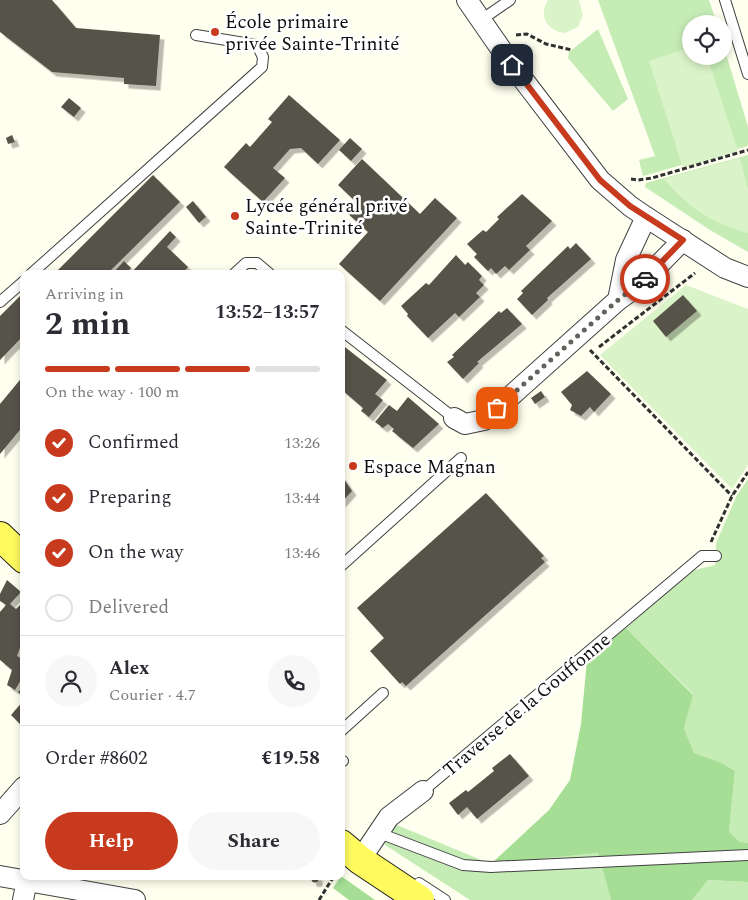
<!DOCTYPE html>
<meta charset="utf-8">
<style>
body{margin:0;font-family:Spectral,serif;background:#f7f7f7;color:#2b2b33;height:100vh;display:flex;flex-direction:column;font-size:19px;white-space:nowrap}
*{box-sizing:border-box;margin:0}
p{font-size:16px;color:#7c7c81}
.icon{flex:none;width:28px;height:28px;fill:none;stroke:currentColor;stroke-width:2;stroke-linecap:round;stroke-linejoin:round}
.map{position:relative;flex:1;overflow:hidden}
.drawer{position:absolute;left:20px;top:270px;width:325px;height:610px;display:flex;flex-direction:column;background:#fff;border-radius:10px;box-shadow:0 2px 8px #0003}
.drawer>*{flex:none}
.tools{position:absolute;left:682px;top:15px;display:grid;gap:10px}
.tools a{display:grid;place-items:center;width:50px;height:50px;border-radius:50%;background:#fff;box-shadow:0 2px 8px #0003;font-size:25px}
.pin{position:absolute;display:grid;place-items:center;width:42px;height:42px;color:#fff;margin:-21px;border-radius:10px;box-shadow:0 2px 8px #0006}
.courier{position:absolute;display:grid;place-items:center;width:50px;height:50px;margin:-25px;border:4px solid #c73a1d;border-radius:50%;background:#fff;color:#222;box-shadow:0 1px 6px #0007}
.headline em{font-style:normal;font-weight:700}
.headline div{display:flex;flex-direction:column-reverse}
.headline{display:flex;align-items:center;justify-content:space-between;height:85px;padding:0 25px}
h1{font-size:32px;font-weight:700;line-height:38px}
.bar{display:grid;grid-template-columns:repeat(4,1fr);gap:8px 5px;align-content:center;height:60px;padding:0 25px}
.bar i{height:6px;border-radius:4px;background:#e1e1e2}
.bar .on{background:#c73a1d}
.bar p{grid-column:span 4}
.line{display:flex;align-items:center;gap:12px;padding:0 25px;border-top:1px solid #e1e1e2}
.line div{flex:1}
.round{display:grid;place-items:center;flex:none;width:52px;height:52px;border-radius:26px;background:#f7f7f7}
ol{padding:0 25px;list-style:none}
li{display:flex;align-items:center;gap:15px;height:55px}
li p{margin-inline-start:auto}
li .icon{padding:5px;border-radius:50%;background:#c73a1d;color:#fff;stroke-width:4}
li:last-child{color:#7c7c81}
li i{width:28px;height:28px;border:2px solid #e1e1e2;border-radius:50%}
.action{display:flex;gap:10px;margin-top:auto;padding:10px 25px}
.action a{flex:1;height:58px;border-radius:30px;background:#c73a1d;color:#fff;font-size:20px;font-weight:700;line-height:58px;text-align:center}
.action a+a{background:#f7f7f7;color:#2b2b33}
.map>svg:first-child{display:block}
.green{fill:#c6ecb6}
.forest{fill:#a5de94}
.pitch{fill:#dbf3c8}
.building{fill:#575249;filter:url(#shadow)}
.lines{fill:none;stroke-linecap:round;stroke-linejoin:round}
.lane-casing{stroke:#414141;stroke-width:12}
.street-casing{stroke:#414141;stroke-width:22}
.primary-casing{stroke:#1f1f1f;stroke-width:30}
.path{stroke:#303030;stroke-width:3;stroke-dasharray:5 2.5;stroke-linecap:butt}
.lane{stroke:#fff;stroke-width:10}
.street{stroke:#fff;stroke-width:20}
.primary{stroke:#fffb5f;stroke-width:28}
.done{stroke:#62625d;stroke-width:5;stroke-dasharray:0 9}
.route{stroke:#c73a1d;stroke-width:6}
.poi-dot{fill:#c73a1d;stroke:#fff;stroke-width:2}
.labels{text-anchor:middle;stroke-width:5;stroke-linejoin:round;paint-order:stroke}
.poi-label{font-size:19px;fill:#0e0e0e;stroke:#fff;text-anchor:start}
.street-label{font-size:19px;fill:#0e0e0e;stroke:#fff}
</style>
<div class="map">
<svg width="748" height="900" viewBox="0 0 748 900">
<defs>
<filter id="shadow"><feDropShadow dx="4.5" dy="4.5" stdDeviation="0" flood-color="#0004"/></filter>
</defs>
<rect width="100%" height="100%" fill="#ffffef"/>
<!-- green -->
<g class="green">
<path d="M598,0H709L717,24H691V56H724V47L748,127V146L643,176L639,160L655,156Z"/>
<path d="M598,29L628,99L613,111L568,58L569,52Z"/>
<path d="M748,155V252L710,230L645,187L646,183Z"/>
<path d="M748,479V843L740,842L729,832L735,771L722,763L694,753L684,728L693,694L626,628L691,571L715,565L716,543L737,495Z"/>
<path d="M392,823L491,864L598,853L611,900H470L385,845V840Z"/>
<path d="M708,880L748,882V900H692Z"/>
</g>
<!-- forest -->
<g class="forest">
<path d="M626,628L693,695L684,728L694,753L722,763L735,771L729,832L740,842L748,843V882L708,880L692,900H611L598,853L491,864L549,810L570,780L581,724L587,660Z"/>
<path d="M341,876L375,900H349L333,888Z"/>
</g>
<!-- pitch -->
<g class="pitch">
<path d="M548,0H579L583,15L578,27L565,33C547,31 538,16 548,0Z"/>
<path d="M691,47V56H707L738,151L683,168L649,61Z"/>
<path d="M740,158L748,189V233C713,224 687,207 664,179Z"/>
<path d="M686,285L748,309V465L732,489L600,355Z"/>
</g>
<!-- building -->
<g class="building">
<path d="M0,0H52L76,28L160,35L156,86L124,84V78L52,72L0,32Z"/>
<path d="M289,95L340,140L318,164L301,148L290,149L273,168L285,178L263,202L224,167L246,143L250,147L272,122L268,119Z"/>
<path d="M69,98L81,108L74,117L61,107Z"/>
<path d="M12,135L15,142L8,144L6,138Z"/>
<path d="M350,138L362,149L351,161L339,150Z"/>
<path d="M362,159L420,214L435,198L457,218L380,301L339,264L368,232L345,211L355,201L338,185Z"/>
<path d="M153,175L180,202L107,274H54Z"/>
<path d="M522,194L552,221L526,246L530,250L509,270L505,266L496,274L491,268L488,271L474,257L477,254L467,244L483,230L486,232L499,219L497,217Z"/>
<path d="M193,201L206,217L199,223L186,207Z"/>
<path d="M170,231L176,237L167,247L188,267L182,274H130Z"/>
<path d="M576,243L591,259L547,298L548,300L532,315L517,299L523,293L521,291L568,246L570,249Z"/>
<path d="M456,255L465,265L468,262L482,276L479,280L484,285L476,293L480,297L459,317L455,313L428,338L407,316L408,314L401,306L426,283L429,285Z"/>
<path d="M124,261L131,268L125,274H112Z"/>
<path d="M24,292V335L0,360V316Z"/>
<path d="M683,295L697,311L666,337L653,321Z"/>
<path d="M507,308L522,324L477,362L479,363L463,379L447,362L454,357L452,355L499,311L501,313Z"/>
<path d="M341,344L387,380L375,394L383,400L369,417L361,411L363,408L341,389Z"/>
<path d="M587,371L611,394L594,412L590,407L581,416L570,410L572,405L561,392Z"/>
<path d="M24,375V425L0,454V404Z"/>
<path d="M541,391L545,397L535,404L531,398Z"/>
<path d="M408,397L439,424L413,448L392,431L394,429L388,424L383,428L375,422L389,405L397,411Z"/>
<path d="M341,475L352,491L341,503Z"/>
<path d="M486,493L544,556L541,558L545,562L406,686L402,682L400,684L370,651L384,638L357,608Z"/>
<path d="M7,580L21,592L10,604L16,609L24,601V651L20,648L17,656L24,660V675L15,690L7,685L12,670L0,660V612L6,605L0,601V594Z"/>
<path d="M24,686V698L18,692Z"/>
<path d="M24,700V720L20,724L11,715Z"/>
<path d="M510,754L529,776L477,819L467,807L458,815L449,803L466,790L468,792L494,771L492,768Z"/>
<circle cx="315" cy="879" r="3.5"/>
</g>
<g class="lines">
<!-- lane casing -->
<g class="lane-casing">
<g id="lane">
<path d="M725,0L748,74"/>
<path d="M481,20L510,0"/>
<path d="M31,274L262,67L263,57L257,45L196,35"/>
<path d="M234,274L246,263H257L270,274"/>
<path d="M0,302L24,281"/>
<path d="M341,330L454,418"/>
<path d="M341,566L461,458"/>
<path d="M341,731L383,693"/>
<path d="M341,760L343,761"/>
<path d="M423,791L702,556H716"/>
<path d="M379,833L463,865L491,867L748,855"/>
<path d="M419,883L445,900"/>
</g>
</g>
<!-- street casing -->
<g class="street-casing">
<g id="street">
<path d="M467,0L512,65L600,180L630,206L646,217L725,268L748,277"/>
<path d="M646,217L626,260L618,300L638,286L683,240"/>
<path d="M454,418L465,424L484,420L618,300"/>
<path d="M0,814L24,787"/>
<path d="M360,860L389,817L423,791"/>
<path d="M0,876L135,900"/>
<path d="M23,900L27,880"/>
</g>
</g>
<!-- primary casing -->
<g class="primary-casing">
<g id="primary">
<path d="M0,536L24,559"/>
<path d="M341,844L360,860L420,900"/>
</g>
</g>
<!-- path -->
<g class="path">
<path d="M516,35L527,34L546,44L572,50"/>
<path d="M631,179L638,180L652,178L748,150"/>
<path d="M599,347L695,273"/>
<path d="M590,350L732,496"/>
<path d="M711,542L732,496L748,472"/>
<path d="M319,900L334,876"/>
</g>
<!-- lane -->
<use href="#lane" class="lane"/>
<!-- street -->
<use href="#street" class="street"/>
<!-- primary -->
<use href="#primary" class="primary"/>
</g>
<g class="lines">
<!-- done -->
<path class="done" d="M497,408L618,300L645,279"/>
<!-- route -->
<path class="route" d="M512,65L600,180L630,206L683,240L645,279"/>
</g>
<!-- markers -->
<g class="poi-dot">
<circle cx="215" cy="32" r="5"/>
<circle cx="235" cy="216" r="5"/>
<circle cx="353" cy="466" r="5"/>
</g>
<g class="labels">
<!-- poi labels -->
<g class="poi-label">
<text x="225" y="28">École primaire<tspan x="225" dy="22">privée Sainte-Trinité</tspan></text>
<text x="245" y="212">Lycée général privé<tspan x="245" dy="22">Sainte-Trinité</tspan></text>
<text x="363" y="473">Espace Magnan</text>
</g>
<!-- street labels -->
<g class="street-label">
<text transform="translate(526 704) rotate(-40)" y="7">Traverse de la Gouffonne</text>
</g>
</g>
</svg>
<div class="tools">
<a><svg class="icon" aria-label="locate" viewBox="0 0 24 24"><circle cx="12" cy="12" r="6"/><path d="M12 2v4M12 18v4M2 12h4M18 12h4"/></svg></a>
</div>
<div class="pin" style="left:497px;top:408px;background:#ea580c"><svg class="icon" aria-label="bag" viewBox="0 0 24 24"><path d="M5 8h14l-1 12H6zM9 8a3 3 0 0 1 6 0"/></svg></div>
<div class="pin" style="left:512px;top:65px;background:#1f2937"><svg class="icon" aria-label="home" viewBox="0 0 24 24"><path d="M3 11l9-7 9 7M6 9v11h12V9"/></svg></div>
<div class="courier" style="left:645px;top:279px"><svg class="icon" aria-label="car" viewBox="0 0 24 24"><path d="M5 17H2v-5l4-1 3-4h7l3 4 3 1v5h-3M9 17h6M6 11h13"/><circle cx="7" cy="17" r="2"/><circle cx="17" cy="17" r="2"/></svg></div>
<section class="drawer">
<div class="headline"><div><h1>2 min</h1><p>Arriving in</p></div><em>13:52–13:57</em></div>
<div class="bar"><i class="on"></i><i class="on"></i><i class="on"></i><i></i><p>On the way · 100 m</p></div>
<ol>
<li><svg class="icon" aria-label="check" viewBox="0 0 24 24"><path d="M5 12l5 5 9-10"/></svg>Confirmed<p>13:26</p></li>
<li><svg class="icon" aria-label="check" viewBox="0 0 24 24"><path d="M5 12l5 5 9-10"/></svg>Preparing<p>13:44</p></li>
<li><svg class="icon" aria-label="check" viewBox="0 0 24 24"><path d="M5 12l5 5 9-10"/></svg>On the way<p>13:46</p></li>
<li><i></i>Delivered</li>
</ol>
<div class="line" style="height:90px"><a class="round"><svg class="icon" aria-label="person" viewBox="0 0 24 24"><circle cx="12" cy="8" r="4"/><path d="M4 21q1-7 8-7t8 7"/></svg></a><div><b>Alex</b><p>Courier · 4.7</p></div><a class="round"><svg class="icon" aria-label="phone" viewBox="0 0 24 24"><path d="M5 4h4l2 5-3 2q2 4 5 5l2-3 5 2v4C11 20 4 13 5 4z"/></svg></a></div>
<div class="line" style="height:65px"><div>Order #8602</div><b>€19.58</b></div>
<div class="action"><a>Help</a><a>Share</a></div>
</section>
</div>
